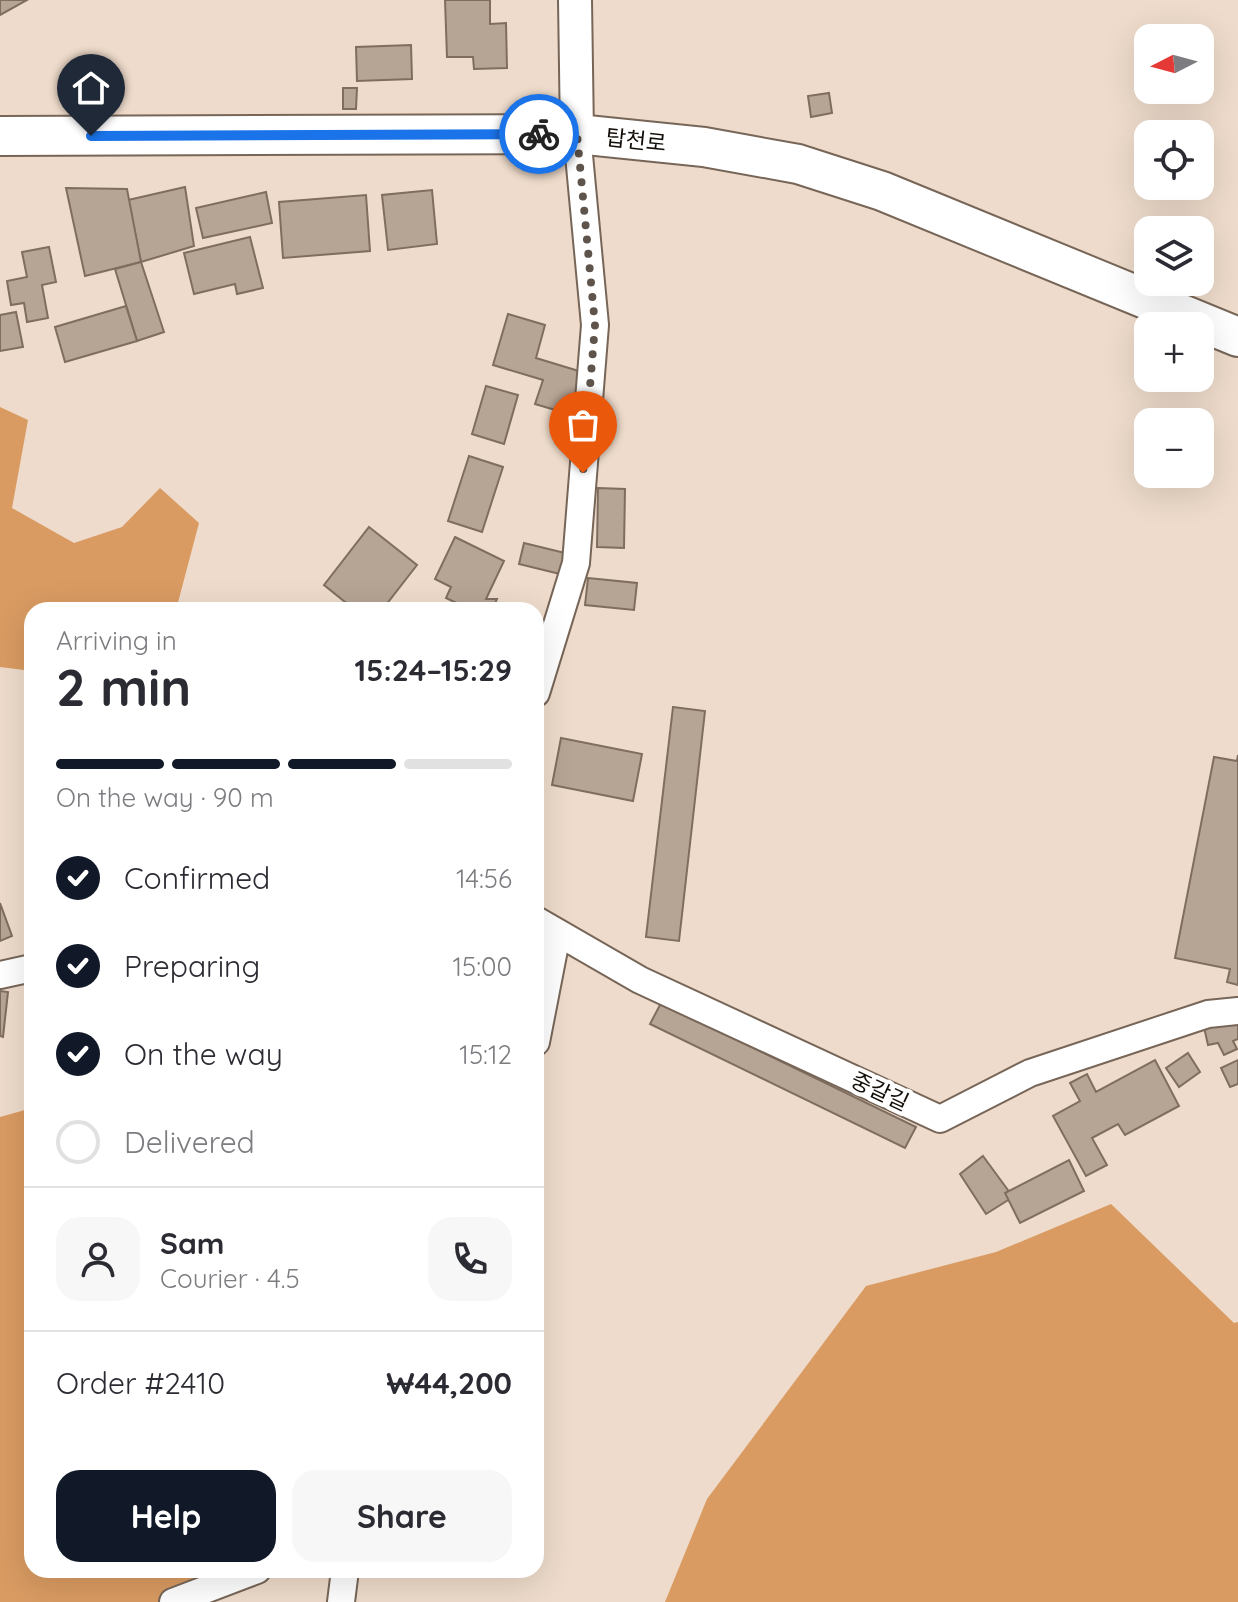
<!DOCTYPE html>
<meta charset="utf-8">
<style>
body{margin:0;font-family:Quicksand,"Noto Sans KR",sans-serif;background:#f7f7f7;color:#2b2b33;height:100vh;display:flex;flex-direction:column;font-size:30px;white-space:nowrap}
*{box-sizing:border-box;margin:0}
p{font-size:26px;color:#7c7c81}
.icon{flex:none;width:44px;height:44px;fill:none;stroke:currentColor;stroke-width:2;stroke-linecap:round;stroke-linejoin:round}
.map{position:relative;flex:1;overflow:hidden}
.sheet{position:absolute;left:24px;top:602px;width:520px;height:976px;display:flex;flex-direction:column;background:#fff;border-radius:24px;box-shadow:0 8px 32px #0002}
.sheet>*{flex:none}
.needle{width:52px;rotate:264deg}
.controls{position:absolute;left:1134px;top:24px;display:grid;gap:16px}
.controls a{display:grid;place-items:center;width:80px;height:80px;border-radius:16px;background:#fff;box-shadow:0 8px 32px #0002;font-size:40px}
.pin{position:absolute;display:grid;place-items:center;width:68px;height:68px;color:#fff;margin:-82px -34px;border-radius:50% 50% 50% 0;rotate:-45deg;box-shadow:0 0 8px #0007}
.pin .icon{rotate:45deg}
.courier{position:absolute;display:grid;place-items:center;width:80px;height:80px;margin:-40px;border:6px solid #1a73e8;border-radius:50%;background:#fff;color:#222;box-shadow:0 2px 10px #0007}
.overview em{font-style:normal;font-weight:700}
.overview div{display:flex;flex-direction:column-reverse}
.overview{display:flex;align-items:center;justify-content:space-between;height:136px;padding:0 32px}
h1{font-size:52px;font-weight:700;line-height:60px}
.bar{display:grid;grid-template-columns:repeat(4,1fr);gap:12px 8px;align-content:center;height:96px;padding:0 32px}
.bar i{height:10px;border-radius:6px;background:#e1e1e2}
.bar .selected{background:#111827}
.bar p{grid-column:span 4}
.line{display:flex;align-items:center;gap:20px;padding:0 32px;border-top:2px solid #e1e1e2}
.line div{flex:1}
.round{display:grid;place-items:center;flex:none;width:84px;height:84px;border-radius:24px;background:#f7f7f7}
ol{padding:0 32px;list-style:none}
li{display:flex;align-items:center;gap:24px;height:88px}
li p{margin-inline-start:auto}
li .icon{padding:8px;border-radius:50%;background:#111827;color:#fff;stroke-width:4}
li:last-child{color:#7c7c81}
li i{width:44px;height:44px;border:4px solid #e1e1e2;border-radius:50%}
.cta{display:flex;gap:16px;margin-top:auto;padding:16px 32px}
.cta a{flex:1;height:92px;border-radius:24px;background:#111827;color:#fff;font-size:32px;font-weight:700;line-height:92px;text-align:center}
.cta a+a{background:#f7f7f7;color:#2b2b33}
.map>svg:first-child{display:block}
.forest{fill:#d99b62}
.building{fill:#b6a494;stroke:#7f6e60;stroke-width:2}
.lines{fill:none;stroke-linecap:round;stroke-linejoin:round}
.minor-casing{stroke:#776658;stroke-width:30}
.tertiary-casing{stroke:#776658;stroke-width:36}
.secondary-casing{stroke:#776658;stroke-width:42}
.minor{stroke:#fff;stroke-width:26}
.tertiary{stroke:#fff;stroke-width:32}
.secondary{stroke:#fff;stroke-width:38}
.done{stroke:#5f544c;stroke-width:8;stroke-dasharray:0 14.4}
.route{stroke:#1a73e8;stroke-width:10}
.labels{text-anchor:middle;stroke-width:8;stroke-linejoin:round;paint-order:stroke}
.street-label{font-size:22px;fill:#120c07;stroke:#fff}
</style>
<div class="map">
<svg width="1238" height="1602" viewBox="0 0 1238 1602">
<rect width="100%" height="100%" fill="#eedbcb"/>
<!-- forest -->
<g class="forest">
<path d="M0,407L28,420L12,508L74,543L122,527L160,488L199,523L176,610H32V671L0,667Z"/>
<path d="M32,1108V1570H230L160,1602H0V1117Z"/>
<path d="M1111,1204L1234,1323L1238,1322V1602H665L707,1499L866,1286L996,1252Z"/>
</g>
<!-- building -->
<g class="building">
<path d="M0,0H27L0,15Z"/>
<path d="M445,0H490V24L506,23L507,68L474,69L473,57H447Z"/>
<path d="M411,45L412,79L357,81L356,47Z"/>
<path d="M343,88H357L356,109H343Z"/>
<path d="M829,93L832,113L811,117L808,96Z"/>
<path d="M185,187L194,246L141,262L128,200Z"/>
<path d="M66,188L127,189L141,262L85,276Z"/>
<path d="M432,190L437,244L388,250L382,195Z"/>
<path d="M266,192L272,223L203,238L196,208Z"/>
<path d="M366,195L370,251L283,258L279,202Z"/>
<path d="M250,237L263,288L237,294L235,284L194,294L184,253Z"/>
<path d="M49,247L56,282L42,285L48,318L27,322L24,303L11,305L7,281L27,277L22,252Z"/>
<path d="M141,262L164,332L137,341L115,269Z"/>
<path d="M126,306L137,341L65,362L55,327Z"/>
<path d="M16,312L23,347L0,351V315Z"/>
<path d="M508,314L545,325L536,358L582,372L569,414L535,404L543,380L493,365Z"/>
<path d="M486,386L518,395L504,444L472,434Z"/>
<path d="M469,456L503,467L482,532L448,521Z"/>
<path d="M598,488L625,489L624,548L597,547Z"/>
<path d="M369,527L417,565L382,610H355L324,585Z"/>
<path d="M455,537L504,561L486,599H497L492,610H471L446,598L451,587L435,579Z"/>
<path d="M524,543L565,553L560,574L519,564Z"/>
<path d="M588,578L637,583L634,610L585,605Z"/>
<path d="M673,707L705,711L679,941L646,937Z"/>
<path d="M561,738L642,754L633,801L552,785Z"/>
<path d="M1238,755V985L1227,982L1230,969L1175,958L1214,757L1237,761Z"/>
<path d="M0,903L12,936L0,941Z"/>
<path d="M0,991L8,992L3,1037L0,1036Z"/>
<path d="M661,1003L916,1127L905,1148L650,1024Z"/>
<path d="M1238,1020V1039L1233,1041L1237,1049L1224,1055L1218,1043L1208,1045L1204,1027Z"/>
<path d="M1188,1053L1200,1072L1179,1087L1166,1068Z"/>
<path d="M1155,1060L1179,1106L1125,1135L1118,1124L1092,1138L1107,1165L1086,1176L1053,1116L1080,1101L1070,1083L1087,1074L1096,1092Z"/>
<path d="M1238,1060V1084L1230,1087L1221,1068Z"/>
<path d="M983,1156L1013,1197L986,1214L960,1174Z"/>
<path d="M1069,1160L1084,1191L1020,1223L1005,1193Z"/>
</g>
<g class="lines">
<!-- minor casing -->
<g class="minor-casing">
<g id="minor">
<path d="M536,693L576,563L595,325L577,134"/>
<path d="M536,920L640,980L940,1119L1030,1073L1208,1014L1238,1011"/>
<path d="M0,975L32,968"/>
<path d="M536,1042L557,934"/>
<path d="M173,1602L257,1570"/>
<path d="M341,1602L345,1570"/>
</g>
</g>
<!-- tertiary casing -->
<g class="tertiary-casing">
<path id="tertiary" d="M575,0L577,134"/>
</g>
<!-- secondary casing -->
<g class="secondary-casing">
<path id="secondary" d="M0,136L577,134L704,147L798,164L882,191L1238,337"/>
</g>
<!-- minor -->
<use href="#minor" class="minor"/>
<!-- tertiary -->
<use href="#tertiary" class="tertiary"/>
<!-- secondary -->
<use href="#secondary" class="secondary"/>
</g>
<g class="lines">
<!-- done -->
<path class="done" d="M539,134H577L595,325L583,473"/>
<!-- route -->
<path class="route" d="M91,136L539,134"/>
</g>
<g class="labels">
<!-- street labels -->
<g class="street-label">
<text transform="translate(636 140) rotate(6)" y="8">탑천로</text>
<text transform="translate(880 1091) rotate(25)" y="8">중갈길</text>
</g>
</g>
</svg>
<div class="controls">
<a><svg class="needle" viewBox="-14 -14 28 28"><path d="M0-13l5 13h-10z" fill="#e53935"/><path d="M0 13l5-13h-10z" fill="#7c7c81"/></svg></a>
<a><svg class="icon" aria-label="locate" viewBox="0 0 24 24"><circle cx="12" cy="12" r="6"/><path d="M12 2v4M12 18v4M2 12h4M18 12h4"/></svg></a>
<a><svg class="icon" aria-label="layers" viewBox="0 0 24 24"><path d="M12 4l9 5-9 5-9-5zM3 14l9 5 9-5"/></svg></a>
<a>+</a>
<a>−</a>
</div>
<div class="pin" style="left:583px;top:473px;background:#ea580c"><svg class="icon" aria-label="bag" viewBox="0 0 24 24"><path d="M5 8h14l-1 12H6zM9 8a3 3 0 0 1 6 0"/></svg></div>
<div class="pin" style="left:91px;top:136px;background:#1f2937"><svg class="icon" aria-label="home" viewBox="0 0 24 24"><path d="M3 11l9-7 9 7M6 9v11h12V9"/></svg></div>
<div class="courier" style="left:539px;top:134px"><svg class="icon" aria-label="bike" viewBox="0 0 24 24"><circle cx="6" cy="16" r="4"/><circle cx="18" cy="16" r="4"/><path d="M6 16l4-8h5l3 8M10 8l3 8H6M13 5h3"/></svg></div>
<section class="sheet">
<div class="overview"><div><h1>2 min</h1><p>Arriving in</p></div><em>15:24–15:29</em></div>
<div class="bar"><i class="selected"></i><i class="selected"></i><i class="selected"></i><i></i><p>On the way · 90 m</p></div>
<ol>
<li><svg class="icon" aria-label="check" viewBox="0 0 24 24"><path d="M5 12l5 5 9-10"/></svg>Confirmed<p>14:56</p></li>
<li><svg class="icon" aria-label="check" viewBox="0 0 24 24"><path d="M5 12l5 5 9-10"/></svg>Preparing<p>15:00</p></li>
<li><svg class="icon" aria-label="check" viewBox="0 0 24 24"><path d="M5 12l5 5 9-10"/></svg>On the way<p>15:12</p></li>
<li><i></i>Delivered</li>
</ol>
<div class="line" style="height:144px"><a class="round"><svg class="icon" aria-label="person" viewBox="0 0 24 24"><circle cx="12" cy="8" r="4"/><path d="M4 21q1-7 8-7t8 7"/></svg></a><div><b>Sam</b><p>Courier · 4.5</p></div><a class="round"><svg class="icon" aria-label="phone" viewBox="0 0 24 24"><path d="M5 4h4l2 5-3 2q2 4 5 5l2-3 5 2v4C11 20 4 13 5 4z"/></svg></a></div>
<div class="line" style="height:104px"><div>Order #2410</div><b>₩44,200</b></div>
<div class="cta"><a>Help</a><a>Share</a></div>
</section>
</div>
